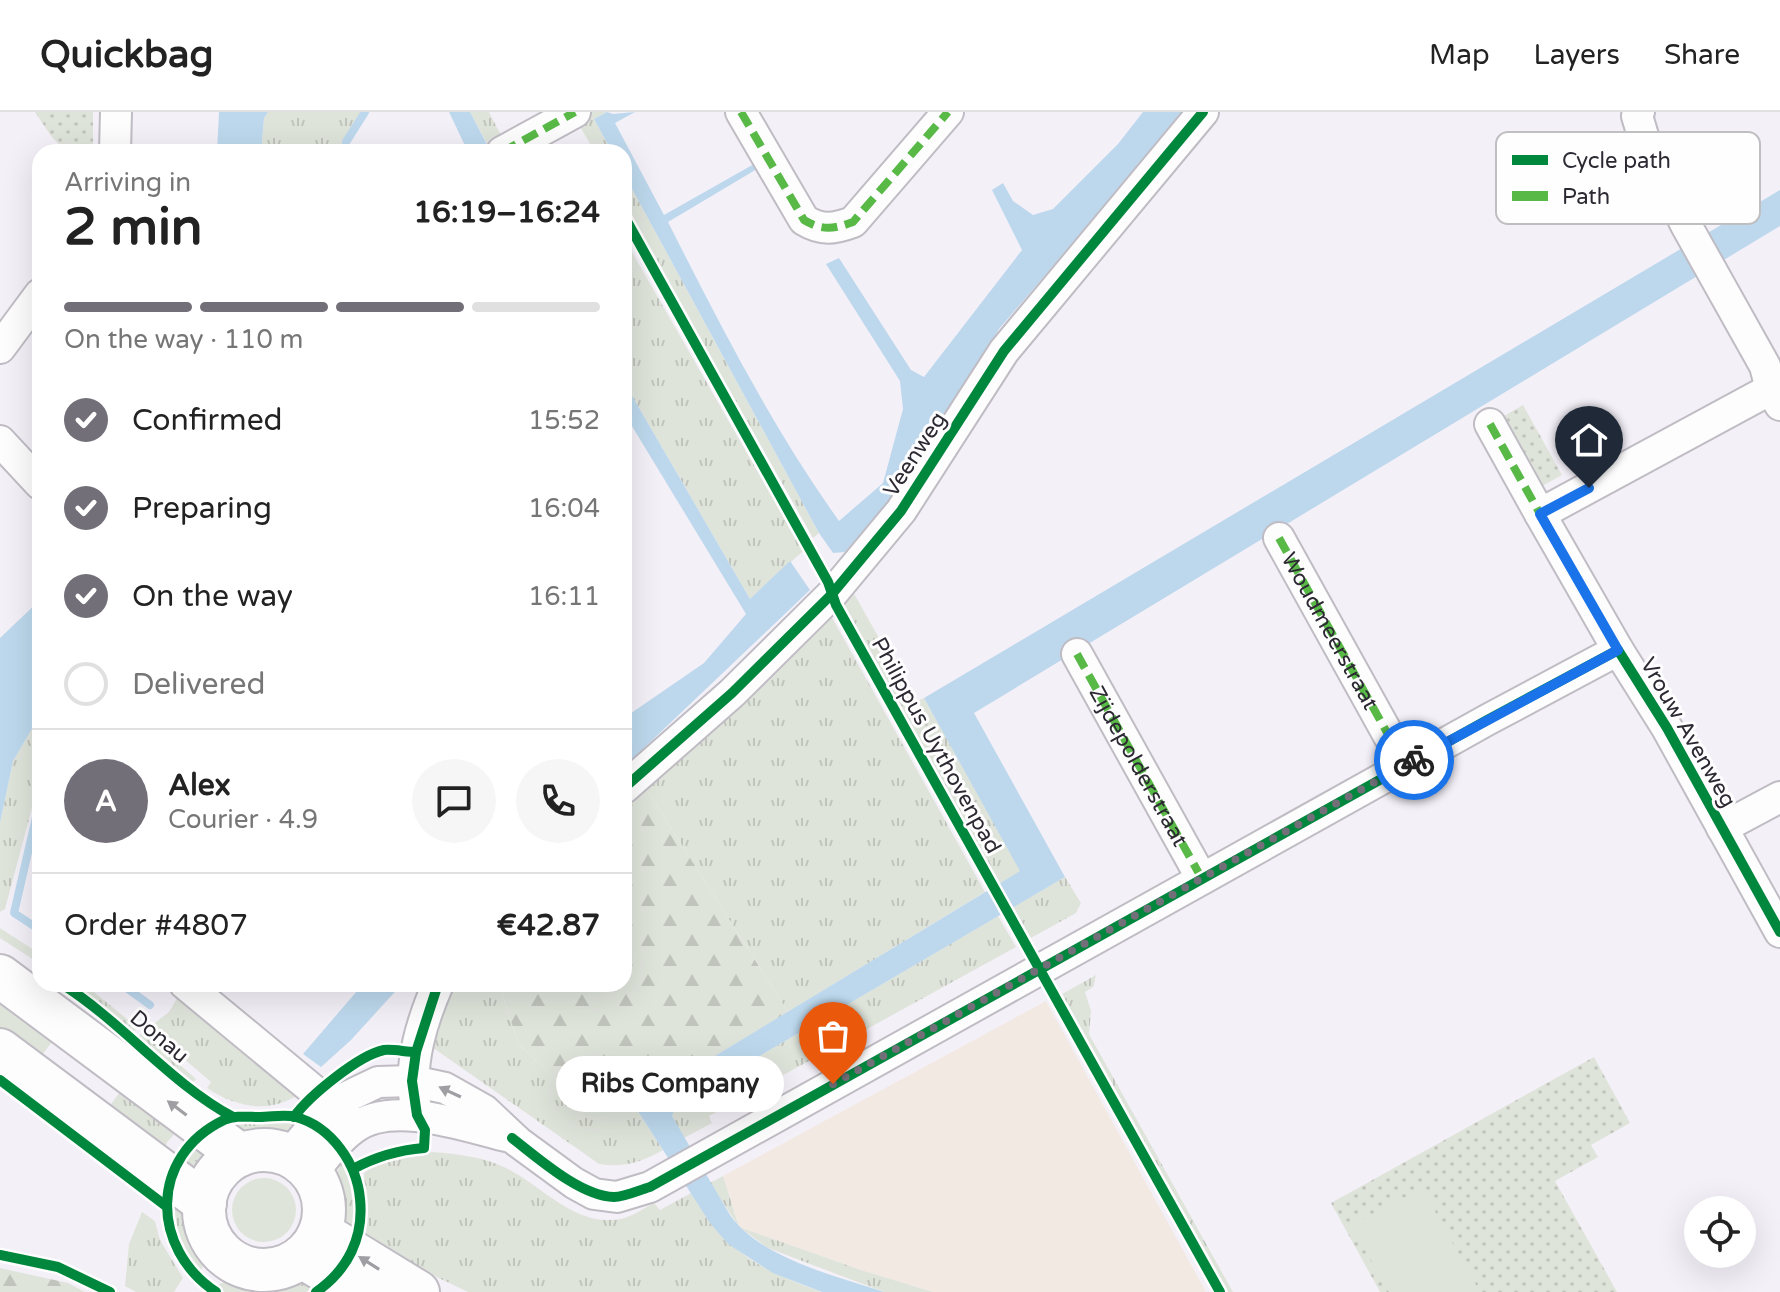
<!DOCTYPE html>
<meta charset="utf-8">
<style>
body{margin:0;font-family:"Varela Round",sans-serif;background:#f6f6f6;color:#222;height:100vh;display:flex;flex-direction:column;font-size:30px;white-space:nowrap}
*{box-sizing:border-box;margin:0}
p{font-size:26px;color:#767676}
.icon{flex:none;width:44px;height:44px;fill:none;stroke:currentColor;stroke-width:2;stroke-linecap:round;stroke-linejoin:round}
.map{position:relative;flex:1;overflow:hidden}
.side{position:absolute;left:32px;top:32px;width:600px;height:848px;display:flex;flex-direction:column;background:#fff;border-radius:24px;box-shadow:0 8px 32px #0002}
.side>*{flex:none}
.tools{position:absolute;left:1684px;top:1084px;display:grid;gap:16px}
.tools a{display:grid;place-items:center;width:72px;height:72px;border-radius:50%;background:#fff;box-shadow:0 8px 32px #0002;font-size:40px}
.pin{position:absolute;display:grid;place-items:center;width:68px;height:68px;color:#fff;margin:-82px -34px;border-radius:50% 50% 50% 0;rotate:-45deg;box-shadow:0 0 8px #0007}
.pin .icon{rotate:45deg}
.courier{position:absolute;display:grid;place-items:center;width:80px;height:80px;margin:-40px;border:6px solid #1a73e8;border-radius:50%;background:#fff;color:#222;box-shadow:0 2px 10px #0007}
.bubble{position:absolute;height:56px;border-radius:28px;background:#fff;box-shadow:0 8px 32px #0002;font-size:26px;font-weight:800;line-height:56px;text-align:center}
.head em{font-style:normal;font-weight:800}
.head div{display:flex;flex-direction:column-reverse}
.head{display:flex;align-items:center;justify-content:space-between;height:136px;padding:0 32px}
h1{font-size:52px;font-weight:800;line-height:60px}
.bar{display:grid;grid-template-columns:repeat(4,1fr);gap:12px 8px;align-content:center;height:96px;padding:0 32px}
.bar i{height:10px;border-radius:6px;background:#e0e0e0}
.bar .on{background:#736f78}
.bar p{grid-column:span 4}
.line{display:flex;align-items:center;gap:20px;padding:0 32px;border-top:2px solid #e0e0e0}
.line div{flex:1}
.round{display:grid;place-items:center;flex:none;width:84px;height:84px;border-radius:42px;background:#f6f6f6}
ol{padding:0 32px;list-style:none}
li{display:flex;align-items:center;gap:24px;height:88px}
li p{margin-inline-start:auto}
li .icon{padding:8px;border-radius:50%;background:#736f78;color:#fff;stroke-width:4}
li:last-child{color:#767676}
li i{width:44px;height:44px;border:4px solid #e0e0e0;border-radius:50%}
header{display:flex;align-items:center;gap:48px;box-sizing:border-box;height:112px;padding:0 40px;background:#fff;border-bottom:2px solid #e0e0e0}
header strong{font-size:38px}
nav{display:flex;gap:44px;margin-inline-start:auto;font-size:28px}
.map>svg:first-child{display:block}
.commercial{fill:#f3e9e3}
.grass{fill:url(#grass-tufts)}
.forest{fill:url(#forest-firs)}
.park{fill:url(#park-dots)}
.garden{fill:#dfe4db}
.water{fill:#bdd8ed}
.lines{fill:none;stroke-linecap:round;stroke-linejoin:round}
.stream{stroke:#bdd8ed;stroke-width:8}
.street-casing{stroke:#c0bcc4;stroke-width:34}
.secondary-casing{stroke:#c0bcc4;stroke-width:46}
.street{stroke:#fdfdfe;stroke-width:30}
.secondary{stroke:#fdfdfe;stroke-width:42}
.quiet{stroke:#58b947;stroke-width:8;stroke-dasharray:16 8;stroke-linecap:butt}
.cycleway-casing{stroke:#fefefe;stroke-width:15}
.cycleway{stroke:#00873e;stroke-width:10}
.oneway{fill:#9f9ea3}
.done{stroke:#736f78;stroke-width:8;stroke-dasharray:0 14.4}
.route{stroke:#1a73e8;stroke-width:10}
.labels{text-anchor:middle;stroke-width:6;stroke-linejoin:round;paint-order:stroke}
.street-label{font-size:22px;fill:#2d2933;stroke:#fefefe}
.key{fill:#fefefe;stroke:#bfbec1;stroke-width:2}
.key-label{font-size:22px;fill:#2d2933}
</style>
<header>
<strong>Quickbag</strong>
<nav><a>Map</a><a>Layers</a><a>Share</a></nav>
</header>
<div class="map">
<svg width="1780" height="1180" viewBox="0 0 1780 1180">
<defs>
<pattern id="grass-tufts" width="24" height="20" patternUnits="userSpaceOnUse" patternTransform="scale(2)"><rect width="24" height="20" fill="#dfe4db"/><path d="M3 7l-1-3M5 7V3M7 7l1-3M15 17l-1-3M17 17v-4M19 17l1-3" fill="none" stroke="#c0c4bc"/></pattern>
<pattern id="forest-firs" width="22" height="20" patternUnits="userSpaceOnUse" patternTransform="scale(2)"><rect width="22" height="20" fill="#dfe4db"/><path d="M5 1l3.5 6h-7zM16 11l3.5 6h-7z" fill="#c0c4bc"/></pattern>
<pattern id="park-dots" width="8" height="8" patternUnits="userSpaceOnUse" patternTransform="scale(2)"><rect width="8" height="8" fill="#dfe4db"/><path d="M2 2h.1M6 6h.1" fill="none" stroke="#c0c4bc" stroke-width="1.8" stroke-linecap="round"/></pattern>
</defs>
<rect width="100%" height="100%" fill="#f4f0f8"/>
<!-- commercial -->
<path class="commercial" d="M1046,889L1206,1180H933L861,1158L739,1115L723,1064Z"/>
<!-- grass -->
<g class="grass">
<path d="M268,0H361L343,29L342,40H261L264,6Z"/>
<path d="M470,0H489L504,29L490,37Z"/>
<path d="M590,0H607L594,7L612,40H595L579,13Z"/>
<path d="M624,62L819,421L813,426L624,91Z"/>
<path d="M624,126L803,439L750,487L624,270Z"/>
<path d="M852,478L915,590L924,586L1021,759L1000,771L842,489Z"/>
<path d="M830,502L985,780L788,900L643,672Z"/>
<path d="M40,603V666L5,797L0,800V711L13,649Z"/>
<path d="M1065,765L1081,791L1076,801L1031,826L1013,795Z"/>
<path d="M998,804L1016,835L709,1004L712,1011L684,1026L672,1004L676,993Z"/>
<path d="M0,816L40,842V852L0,826Z"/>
<path d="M1096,863L1093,875L1085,880L1091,899L1089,922L1233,1180H1228L1062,882Z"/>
<path d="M72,872H84L138,916L133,920Z"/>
<path d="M449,872H499L518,931L559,971L634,993L663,1038C641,1050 625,1056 599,1052L429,933Z"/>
<path d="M180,881L303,979C273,1003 237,996 207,976L211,970L148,916L169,900Z"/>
<path d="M0,886L50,923L52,930L36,951L0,928Z"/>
<path d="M143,920L196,967L192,971L138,925Z"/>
<path d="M124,974L183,1013L168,1029L158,1048L104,1002Z"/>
<path d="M286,1009L297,1011L291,1022C266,1032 249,1027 227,1012Z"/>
<path d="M197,1032L210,1046L198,1063L181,1055Z"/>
<path d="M432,1040C459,1042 486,1045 510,1058C545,1077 577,1115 620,1107C632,1105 644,1096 654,1091L660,1098L691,1081C729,1141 756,1156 822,1180H468L397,1146L362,1136L365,1101L364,1061L376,1051Z"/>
<path d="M343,1049C356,1071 358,1095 355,1120L336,1110C332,1091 332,1064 343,1049Z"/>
<path d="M723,1064L739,1115L861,1158L933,1180H884L768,1136L739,1115L710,1071Z"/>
<path d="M171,1091L191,1099C197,1118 210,1141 201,1159C179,1145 173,1116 171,1091Z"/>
<path d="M142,1100L155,1109L160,1128L183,1166L174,1180H136L125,1174L129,1132Z"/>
<path d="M233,1165L264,1168L291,1166L319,1173L306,1180H225L218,1177V1173Z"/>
</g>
<!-- forest -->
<g class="forest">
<path d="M643,672L788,900L634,993L559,971L518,931L499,872H624V690Z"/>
<path d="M0,1156L68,1171L85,1180H0Z"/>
</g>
<!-- park -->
<g class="park">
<path d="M35,0H93V40C56,40 55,29 35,0Z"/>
<path d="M1523,293L1562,363L1537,377L1497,308Z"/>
<path d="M1594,945L1630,1011L1591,1033L1598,1045L1555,1069L1617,1180H1380L1331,1091Z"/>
</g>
<!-- garden -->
<g class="garden">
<circle cx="264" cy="1098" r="32"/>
<path d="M1422,1076L1480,1180H1389L1351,1113Z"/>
</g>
<!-- water -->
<g class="water">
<path d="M219,0H268L264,6L261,40H217Z"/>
<path d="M449,0H470L491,40H468Z"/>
<path d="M607,0L613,2L635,0L615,11L664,103L754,52L757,57L668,110C720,213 772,315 839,409L883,371L903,297L900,269L826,152L839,146L911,258L924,265L1022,138L992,78L1003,71L1013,89L1033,103L1053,97L1118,32L1143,0H1182L1136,57L999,217L895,382L845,440L833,441L819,421L624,62V40H612L594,7Z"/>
<path d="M1780,78V114L974,601L1065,765L676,993L672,1004L730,1103C760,1146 836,1164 884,1180H822L773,1161L728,1132L710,1111L634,993L1020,759L924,586Z"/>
<path d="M624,270L750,487L790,449L810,478L624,655V606L704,551L746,502L624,301Z"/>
<path d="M40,488V603L13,649L0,711V526Z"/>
<path d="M363,872H402L351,928L321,955L303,942Z"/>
</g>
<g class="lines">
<!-- stream -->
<g class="stream">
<path d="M346,40V30L365,0"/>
<path d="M40,688L14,801L40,818"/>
<path d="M121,872L150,893"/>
</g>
<!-- street casing -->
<g class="street-casing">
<g id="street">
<path d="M741,0L804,108C822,119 834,117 853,110L948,0"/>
<path d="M1639,0L1637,4L1644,27L1686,113L1765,254L1771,277L1780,293"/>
<path d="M115,40L116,0"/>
<path d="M502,40L575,0"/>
<path d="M0,236L40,182"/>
<path d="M1771,277L1540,402L1618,538L1667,616L1780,820"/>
<path d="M1490,312L1540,402"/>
<path d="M0,329L40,372"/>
<path id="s1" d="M1279,426L1405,653"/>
<path id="s2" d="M1077,542L1202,767"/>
<path d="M624,676L732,581L832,482L901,399L1004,239L1203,0"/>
<path d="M1722,716L1780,685"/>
<path d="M185,872L347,1006"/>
<path d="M415,990C409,950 422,909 438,872"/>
<path d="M289,1043L332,992L378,970L412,969L445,976L484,998L518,1030L574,1071L594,1082L617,1085L650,1075L1487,608L1618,538"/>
<path d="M312,1062C325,1046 337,1028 354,1016C393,987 467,1015 510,1025"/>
</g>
</g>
<!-- secondary casing -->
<g class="secondary-casing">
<g id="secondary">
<path d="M0,864L240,1043"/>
<path d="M0,938L205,1091"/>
<circle cx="264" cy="1098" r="60"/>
<path d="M320,1120L418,1180"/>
<path d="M302,1145L360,1180"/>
</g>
</g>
<!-- street -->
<use href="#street" class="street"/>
<!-- secondary -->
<use href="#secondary" class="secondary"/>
<!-- quiet -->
<g class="quiet">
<path d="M741,0L804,108C822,119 834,117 853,110L948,0"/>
<path d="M502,40L575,0"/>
<path d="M1490,312L1540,402"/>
<path d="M1279,426L1405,653"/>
<path d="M1077,542L1202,767"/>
</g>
<!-- cycleway casing -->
<g class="cycleway-casing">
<g id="cycleway">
<path d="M624,104L828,470L836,493L1220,1180"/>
<path d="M624,676L732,581L832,482L901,399L1004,239L1203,0"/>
<path d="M62,872C123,911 170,971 233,1005"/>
<path d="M0,968L166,1094"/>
<path d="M294,1005C309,984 359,943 384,938C394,937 406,940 416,940"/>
<path d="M512,1026C538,1046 580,1084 614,1085C625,1085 639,1078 650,1075L1487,608L1618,538L1667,616L1780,820"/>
<path d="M353,1057C377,1044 398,1038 424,1036L425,1018L417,1003L412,969L416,940L438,872"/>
<path d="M0,1143L58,1155L110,1180"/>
<path d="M216,1180C150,1136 149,1044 224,1008C236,1003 247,1005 260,1005C272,1005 285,1002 296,1005C332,1015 357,1052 360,1087C364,1125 348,1158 316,1180"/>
</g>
</g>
<!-- cycleway -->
<use href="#cycleway" class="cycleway"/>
</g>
<!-- one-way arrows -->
<defs><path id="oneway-solid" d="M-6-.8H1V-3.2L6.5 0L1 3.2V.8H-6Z" transform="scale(2)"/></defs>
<g class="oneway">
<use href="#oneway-solid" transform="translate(450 980) rotate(-155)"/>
<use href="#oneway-solid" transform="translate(177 996) rotate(-143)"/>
<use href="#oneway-solid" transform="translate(369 1151) rotate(-148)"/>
</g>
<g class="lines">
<!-- done -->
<path class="done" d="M833,972L1414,648"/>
<!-- route -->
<path class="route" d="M1414,648L1618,538L1540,402L1589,376"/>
</g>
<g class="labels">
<!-- street labels -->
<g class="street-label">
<text transform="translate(914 342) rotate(-57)" y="8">Veenweg</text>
<text dy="8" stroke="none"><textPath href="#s1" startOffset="106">Woudmeerstraat</textPath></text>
<text transform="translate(1689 620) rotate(60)" y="8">Vrouw Avenweg</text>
<text transform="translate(937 633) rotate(61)" y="8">Philippus Uythovenpad</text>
<text dy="8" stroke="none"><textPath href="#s2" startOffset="128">Zijdepolderstraat</textPath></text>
<text transform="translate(160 924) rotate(40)" y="8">Donau</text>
</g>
</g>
<!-- legend -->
<rect x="1496" y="20" width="264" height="92" rx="12" class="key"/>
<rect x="1512" y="43" width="36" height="10" fill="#00873e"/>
<rect x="1512" y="79" width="36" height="10" fill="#58b947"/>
<g class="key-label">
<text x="1562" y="56">Cycle path</text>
<text x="1562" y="92">Path</text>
</g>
</svg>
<div class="tools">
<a><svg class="icon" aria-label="locate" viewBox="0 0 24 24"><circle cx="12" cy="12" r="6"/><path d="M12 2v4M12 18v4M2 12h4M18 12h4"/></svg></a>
</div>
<div class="pin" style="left:833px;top:972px;background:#ea580c"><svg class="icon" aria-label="bag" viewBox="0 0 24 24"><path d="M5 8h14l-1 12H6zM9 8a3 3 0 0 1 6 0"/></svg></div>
<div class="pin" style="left:1589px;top:376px;background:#1f2937"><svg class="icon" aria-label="home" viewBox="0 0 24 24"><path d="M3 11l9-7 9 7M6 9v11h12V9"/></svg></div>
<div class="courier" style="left:1414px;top:648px"><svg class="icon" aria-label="bike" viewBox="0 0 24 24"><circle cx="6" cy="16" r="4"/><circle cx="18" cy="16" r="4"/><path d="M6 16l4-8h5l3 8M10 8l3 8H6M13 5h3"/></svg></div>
<div class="bubble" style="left:556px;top:944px;width:228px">Ribs Company</div>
<section class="side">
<div class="head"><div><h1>2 min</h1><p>Arriving in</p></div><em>16:19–16:24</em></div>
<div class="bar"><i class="on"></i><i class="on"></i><i class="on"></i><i></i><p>On the way · 110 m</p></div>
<ol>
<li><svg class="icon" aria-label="check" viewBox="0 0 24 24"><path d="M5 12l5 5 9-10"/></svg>Confirmed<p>15:52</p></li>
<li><svg class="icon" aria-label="check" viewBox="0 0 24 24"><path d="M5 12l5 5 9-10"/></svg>Preparing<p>16:04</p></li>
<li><svg class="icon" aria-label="check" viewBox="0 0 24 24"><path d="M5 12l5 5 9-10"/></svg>On the way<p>16:11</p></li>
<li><i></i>Delivered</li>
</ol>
<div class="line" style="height:144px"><b class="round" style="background:#736f78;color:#fff">A</b><div><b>Alex</b><p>Courier · 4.9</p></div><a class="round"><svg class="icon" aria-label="chat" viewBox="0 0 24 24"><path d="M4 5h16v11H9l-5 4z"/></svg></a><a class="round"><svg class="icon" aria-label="phone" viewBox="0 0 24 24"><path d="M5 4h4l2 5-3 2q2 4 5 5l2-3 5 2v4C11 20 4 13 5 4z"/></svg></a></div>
<div class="line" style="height:104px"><div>Order #4807</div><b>€42.87</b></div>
</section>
</div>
